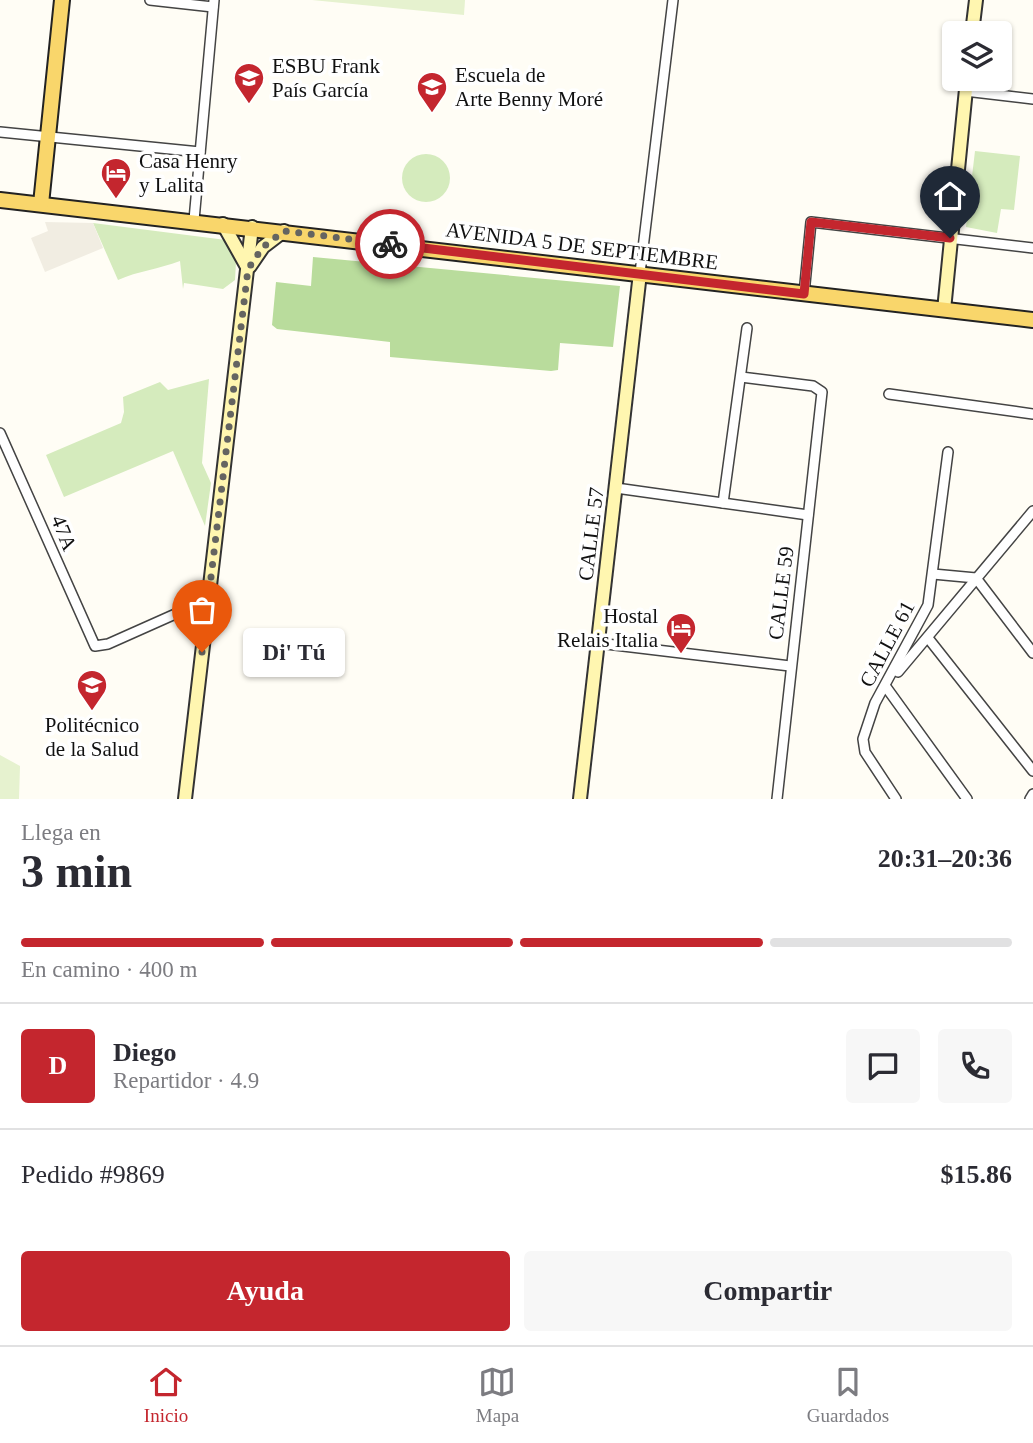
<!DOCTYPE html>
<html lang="es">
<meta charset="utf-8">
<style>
body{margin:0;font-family:Georgia,serif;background:#f7f7f7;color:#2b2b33;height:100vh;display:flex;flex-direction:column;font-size:26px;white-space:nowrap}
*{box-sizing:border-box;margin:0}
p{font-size:23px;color:#7c7c81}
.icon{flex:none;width:38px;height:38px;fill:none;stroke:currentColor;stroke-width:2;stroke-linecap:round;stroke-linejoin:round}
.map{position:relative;height:799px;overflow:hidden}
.drawer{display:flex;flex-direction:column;background:#fff;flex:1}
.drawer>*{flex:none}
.tools{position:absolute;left:942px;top:21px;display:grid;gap:14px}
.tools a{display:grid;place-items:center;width:70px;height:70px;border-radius:7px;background:#fff;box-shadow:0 2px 5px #0004;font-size:35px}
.pin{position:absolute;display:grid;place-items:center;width:60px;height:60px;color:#fff;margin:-72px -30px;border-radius:50% 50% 50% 0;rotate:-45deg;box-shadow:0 0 7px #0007}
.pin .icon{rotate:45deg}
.courier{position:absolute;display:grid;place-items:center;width:70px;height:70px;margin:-35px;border:5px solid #c4262e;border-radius:50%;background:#fff;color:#222;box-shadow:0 2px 9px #0007}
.bubble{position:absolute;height:49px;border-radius:7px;background:#fff;box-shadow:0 2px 5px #0004;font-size:23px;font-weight:700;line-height:49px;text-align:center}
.summary em{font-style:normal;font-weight:700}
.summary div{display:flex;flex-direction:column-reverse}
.summary{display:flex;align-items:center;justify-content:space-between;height:119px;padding:0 21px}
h1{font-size:46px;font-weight:700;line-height:52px}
.bar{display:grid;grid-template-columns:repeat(4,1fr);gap:10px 7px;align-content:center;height:84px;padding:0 21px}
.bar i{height:9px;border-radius:5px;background:#e1e1e2}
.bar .current{background:#c4262e}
.bar p{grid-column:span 4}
.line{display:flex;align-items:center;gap:18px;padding:0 21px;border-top:2px solid #e1e1e2}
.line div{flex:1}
.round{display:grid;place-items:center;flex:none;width:74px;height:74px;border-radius:7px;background:#f7f7f7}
.cta{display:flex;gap:14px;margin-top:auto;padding:14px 21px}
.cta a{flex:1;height:80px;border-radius:7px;background:#c4262e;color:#fff;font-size:28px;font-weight:700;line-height:80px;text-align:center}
.cta a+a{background:#f7f7f7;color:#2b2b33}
.dock{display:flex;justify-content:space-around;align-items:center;height:98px;border-top:2px solid #e1e1e2;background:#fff;font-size:19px;color:#7c7c81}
.dock a{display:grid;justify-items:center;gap:4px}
.dock .current{color:#c4262e}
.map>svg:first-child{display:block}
.green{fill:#d5ebbd}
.forest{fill:#b9dc9c}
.pitch{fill:#e6f2cf}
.plaza{fill:#f1ede2}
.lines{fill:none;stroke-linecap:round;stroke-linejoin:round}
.street-casing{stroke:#444;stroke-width:12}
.secondary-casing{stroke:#333;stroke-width:16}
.primary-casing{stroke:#222;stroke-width:18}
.street{stroke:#fff;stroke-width:9}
.secondary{stroke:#fff6b0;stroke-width:12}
.primary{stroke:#f9d66b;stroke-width:14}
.done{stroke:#646461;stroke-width:7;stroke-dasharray:0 12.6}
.route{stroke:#c4262e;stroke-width:9}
.labels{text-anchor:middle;stroke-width:7;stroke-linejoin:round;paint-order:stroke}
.poi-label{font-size:21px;fill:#111;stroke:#fff;text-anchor:start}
.street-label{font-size:21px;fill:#111;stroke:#fff}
</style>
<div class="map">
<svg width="1033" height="799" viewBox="0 0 1033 799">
<rect width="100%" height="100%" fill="#fffdf5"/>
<!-- green -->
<g class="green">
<path d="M975,151L1020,156L1014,210L1001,209L997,233L966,227Z"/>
<circle cx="426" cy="178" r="24"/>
<path d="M93,223L226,240L236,262L235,280L223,289L184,283L183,289L180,261C159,269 138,271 118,280Z"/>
<path d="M209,379L202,463L211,483L205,526L173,451L64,497L46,455L121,423L124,412L123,397L160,382L168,390Z"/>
</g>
<!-- forest -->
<path class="forest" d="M313,257L620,286L613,347L560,343L558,370L551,371L390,357V342L277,329L272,325L276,282L311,286Z"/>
<!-- pitch -->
<g class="pitch">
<path d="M312,0H465L464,15Z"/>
<path d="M0,755L20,766L19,799H0Z"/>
</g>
<!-- plaza -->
<path class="plaza" d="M45,222L93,223L103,248L45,272L31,238L48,231Z"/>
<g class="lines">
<!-- street casing -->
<g class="street-casing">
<g id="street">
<path d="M150,0L213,7"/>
<path d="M965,91L1033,99"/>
<path d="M0,132L200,152"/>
<path d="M194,220L214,0"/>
<path d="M640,273L673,0"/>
<path d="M804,294L811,222L1033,248"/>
<path d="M741,377L813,386L822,392L777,799"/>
<path d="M889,394L1033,414"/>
<path d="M0,433L95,646L108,644L209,599"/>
<path d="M616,488L808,515"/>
<path d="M723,503L747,328"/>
<path d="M933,574L976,578L1033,653"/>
<path d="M928,638L1033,771"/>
<path d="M598,643L790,666"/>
<path d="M898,672L1033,511"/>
<path d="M886,687L967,799"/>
<path d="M896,799L865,752L863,739L875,703L928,605L948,452"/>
<path d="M1030,799L1033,794"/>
</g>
</g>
<!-- secondary casing -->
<g class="secondary-casing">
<g id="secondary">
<path d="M972,33L976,0"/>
<path d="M223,224L246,265"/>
<path d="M250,266L263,247L284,231"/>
<path d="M944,310L967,79"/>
<path d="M185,799L252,227"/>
<path d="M580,799L640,273"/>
</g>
</g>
<!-- primary casing -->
<g class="primary-casing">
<g id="primary">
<path d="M0,200L1033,320"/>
<path d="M41,204L62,0"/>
</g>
</g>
<!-- street -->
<use href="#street" class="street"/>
<!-- secondary -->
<use href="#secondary" class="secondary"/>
<!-- primary -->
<use href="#primary" class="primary"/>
</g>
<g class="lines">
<!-- done -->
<path class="done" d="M202,652L248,269L263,247L284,231L390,244"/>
<!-- route -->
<path class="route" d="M390,244L804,294L811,222L950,238"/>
</g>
<!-- icons -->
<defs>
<g id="school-pin" transform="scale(1.575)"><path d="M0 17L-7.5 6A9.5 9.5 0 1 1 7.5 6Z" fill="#c4262e" stroke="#fff"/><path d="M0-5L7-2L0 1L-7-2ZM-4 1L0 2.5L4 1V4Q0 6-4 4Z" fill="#fff"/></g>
<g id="hotel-pin" transform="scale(1.575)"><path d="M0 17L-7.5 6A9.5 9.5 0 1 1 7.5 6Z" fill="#c4262e" stroke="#fff"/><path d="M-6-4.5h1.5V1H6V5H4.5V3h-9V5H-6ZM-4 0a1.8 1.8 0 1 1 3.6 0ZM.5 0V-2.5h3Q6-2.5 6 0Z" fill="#fff"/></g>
</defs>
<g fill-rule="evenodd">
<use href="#school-pin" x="249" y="78"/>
<use href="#school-pin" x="432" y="87"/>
<use href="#hotel-pin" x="116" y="173"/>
<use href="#hotel-pin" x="681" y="628"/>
<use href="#school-pin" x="92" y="685"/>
</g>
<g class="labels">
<!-- poi labels -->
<g class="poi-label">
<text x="272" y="73">ESBU Frank<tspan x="272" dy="24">País García</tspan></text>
<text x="455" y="82">Escuela de<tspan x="455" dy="24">Arte Benny Moré</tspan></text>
<text x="139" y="168">Casa Henry<tspan x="139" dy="24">y Lalita</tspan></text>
<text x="658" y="623" text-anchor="end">Hostal<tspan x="658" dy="24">Relais Italia</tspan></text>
<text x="92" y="732" text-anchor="middle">Politécnico<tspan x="92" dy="24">de la Salud</tspan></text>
</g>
<!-- street labels -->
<g class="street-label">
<text transform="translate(582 246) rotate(7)" y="7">AVENIDA 5 DE SEPTIEMBRE</text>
<text transform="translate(64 533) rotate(68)" y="7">47A</text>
<text transform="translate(591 534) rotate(-83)" y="7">CALLE 57</text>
<text transform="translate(781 593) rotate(-83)" y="7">CALLE 59</text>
<text transform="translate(887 644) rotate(-62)" y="7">CALLE 61</text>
</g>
</g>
</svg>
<div class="tools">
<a><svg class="icon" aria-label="layers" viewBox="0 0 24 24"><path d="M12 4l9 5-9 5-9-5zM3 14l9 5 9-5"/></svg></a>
</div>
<div class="pin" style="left:202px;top:652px;background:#ea580c"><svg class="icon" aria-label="bag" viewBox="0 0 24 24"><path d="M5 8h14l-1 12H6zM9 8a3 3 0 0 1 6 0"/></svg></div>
<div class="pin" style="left:950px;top:238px;background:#1f2937"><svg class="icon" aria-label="home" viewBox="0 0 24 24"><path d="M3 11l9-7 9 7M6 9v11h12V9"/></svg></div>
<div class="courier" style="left:390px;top:244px"><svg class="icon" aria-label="bike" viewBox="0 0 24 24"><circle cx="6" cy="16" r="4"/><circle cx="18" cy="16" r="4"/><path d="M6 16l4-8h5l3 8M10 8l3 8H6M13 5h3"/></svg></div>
<div class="bubble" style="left:243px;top:628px;width:102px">Di' Tú</div>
</div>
<section class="drawer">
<div class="summary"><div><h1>3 min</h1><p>Llega en</p></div><em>20:31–20:36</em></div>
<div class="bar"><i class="current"></i><i class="current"></i><i class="current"></i><i></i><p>En camino · 400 m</p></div>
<div class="line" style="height:126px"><b class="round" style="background:#c4262e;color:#fff">D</b><div><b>Diego</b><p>Repartidor · 4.9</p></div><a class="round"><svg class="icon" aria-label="chat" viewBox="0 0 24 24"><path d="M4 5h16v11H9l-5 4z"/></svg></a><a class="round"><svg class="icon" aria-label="phone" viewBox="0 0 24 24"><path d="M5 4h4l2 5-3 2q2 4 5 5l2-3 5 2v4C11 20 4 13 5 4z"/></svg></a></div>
<div class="line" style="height:91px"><div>Pedido #9869</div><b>$15.86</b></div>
<div class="cta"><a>Ayuda</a><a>Compartir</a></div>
</section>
<nav class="dock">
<a class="current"><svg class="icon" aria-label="home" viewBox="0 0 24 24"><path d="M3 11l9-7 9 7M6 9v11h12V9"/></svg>Inicio</a>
<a><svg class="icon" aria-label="map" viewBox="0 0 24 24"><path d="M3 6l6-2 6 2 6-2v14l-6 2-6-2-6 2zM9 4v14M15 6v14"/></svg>Mapa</a>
<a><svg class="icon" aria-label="saved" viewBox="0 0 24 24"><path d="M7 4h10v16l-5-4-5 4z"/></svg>Guardados</a>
</nav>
